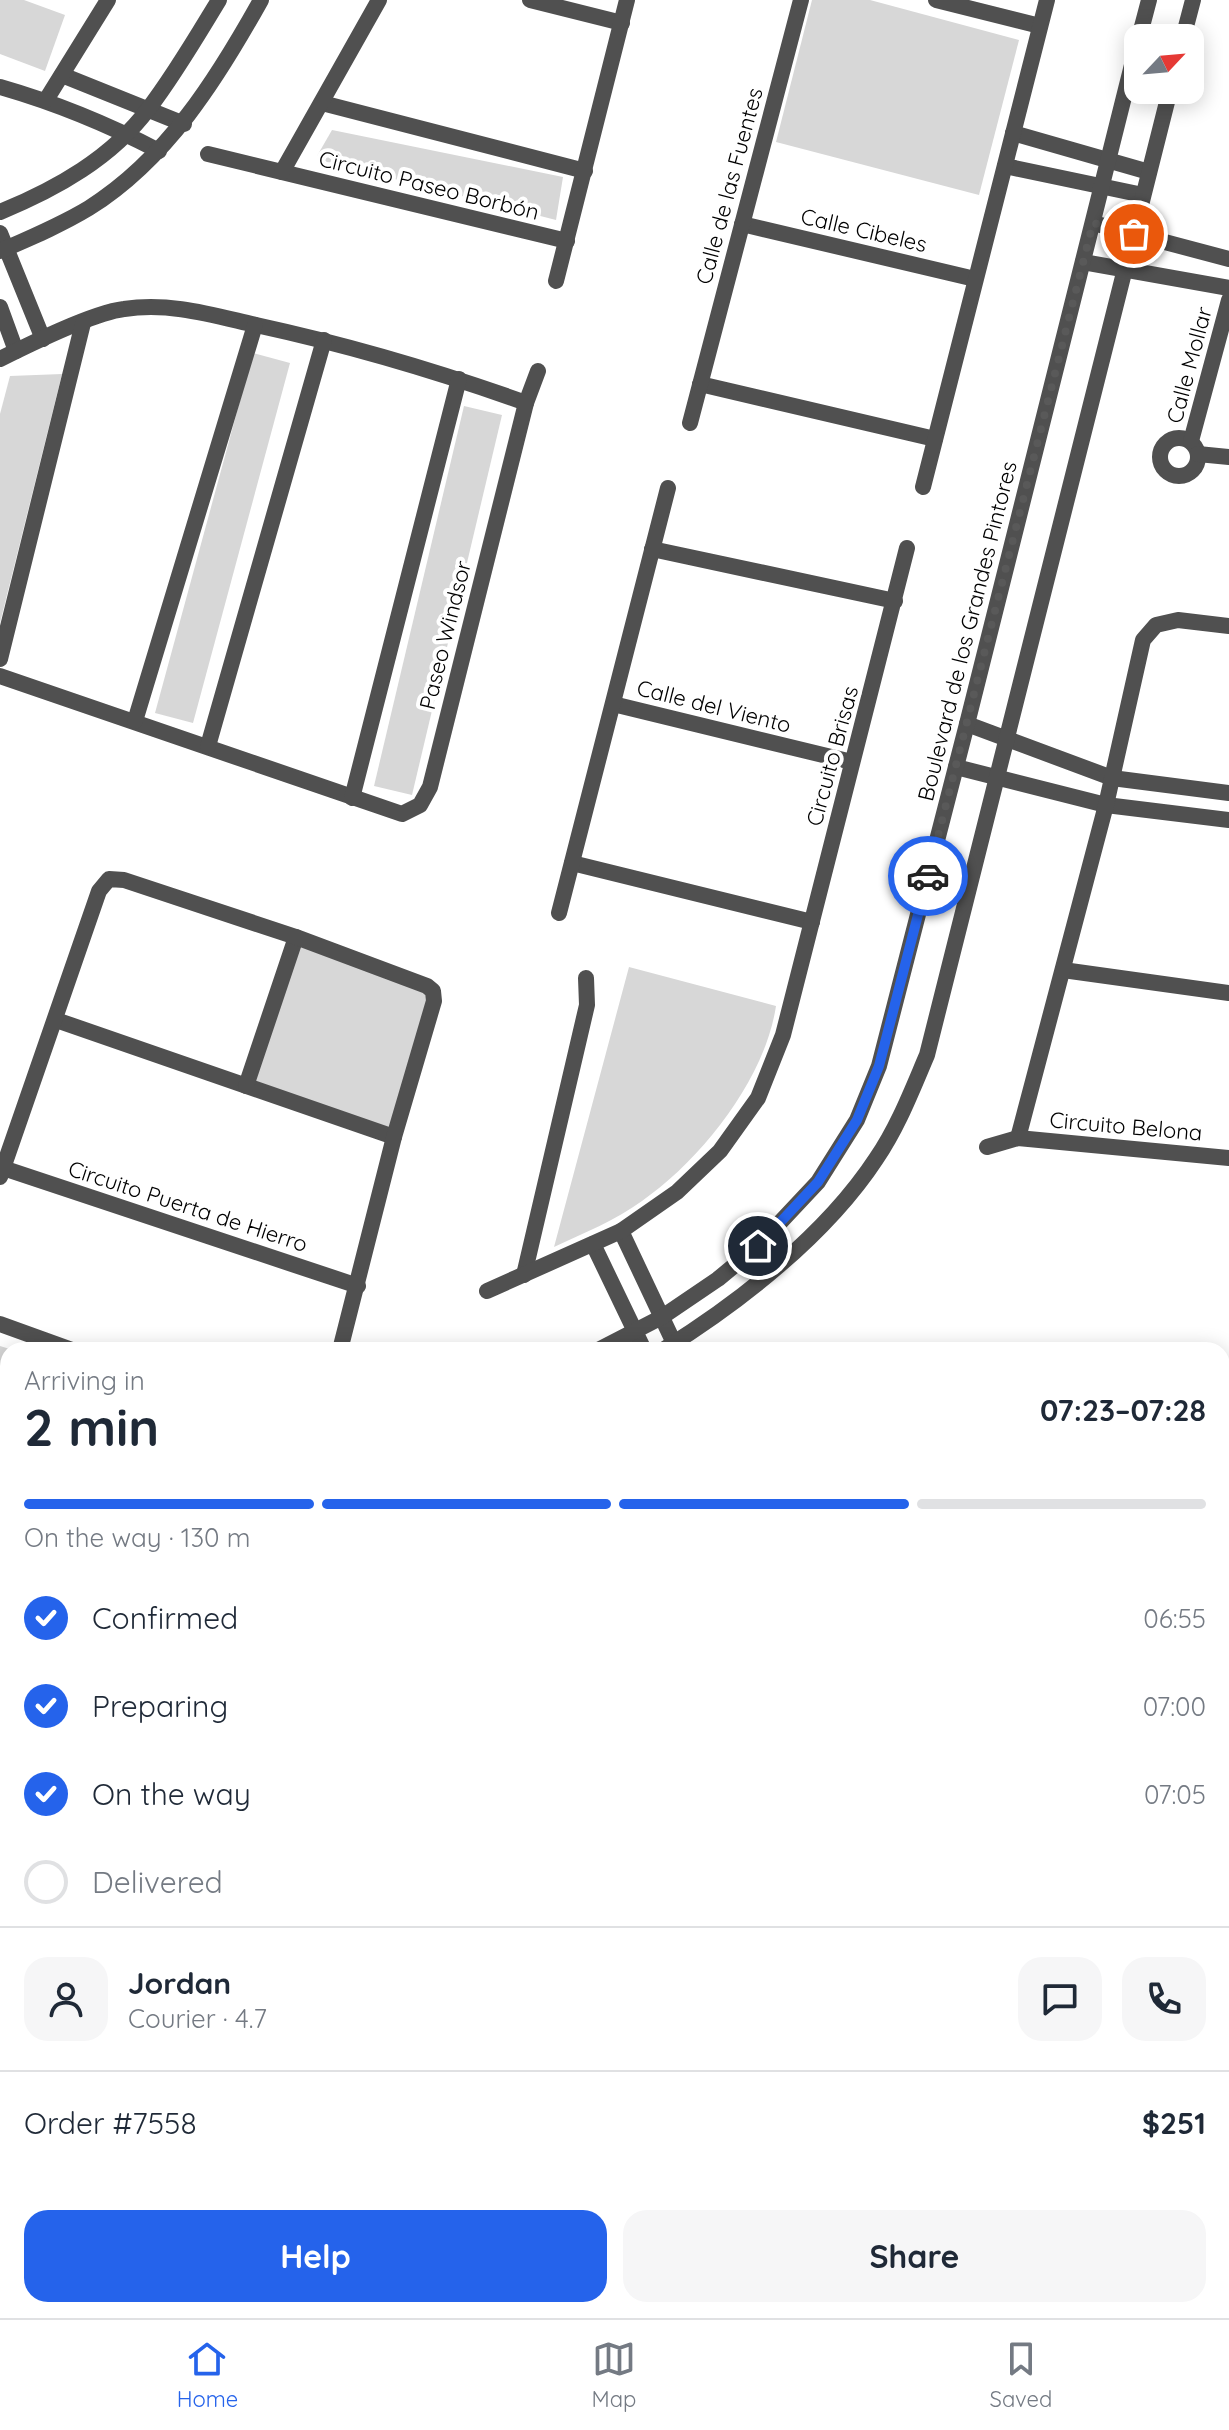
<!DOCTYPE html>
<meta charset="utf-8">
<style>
body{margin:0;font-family:Quicksand,sans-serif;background:#f6f6f7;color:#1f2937;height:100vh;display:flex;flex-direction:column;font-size:30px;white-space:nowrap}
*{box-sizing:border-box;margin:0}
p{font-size:26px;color:#747a83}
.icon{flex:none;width:44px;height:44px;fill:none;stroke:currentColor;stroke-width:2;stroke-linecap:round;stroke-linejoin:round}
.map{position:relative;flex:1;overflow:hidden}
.details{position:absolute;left:0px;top:1342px;width:1230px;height:976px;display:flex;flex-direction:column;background:#fff;border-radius:24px 24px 0 0;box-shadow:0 4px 20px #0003}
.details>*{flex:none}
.needle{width:52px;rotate:64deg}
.tools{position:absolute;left:1124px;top:24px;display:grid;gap:16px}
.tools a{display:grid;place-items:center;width:80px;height:80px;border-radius:16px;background:#fff;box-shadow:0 4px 20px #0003;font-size:40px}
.pin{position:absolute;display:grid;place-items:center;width:68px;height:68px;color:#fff;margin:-34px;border:4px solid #fff;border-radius:50%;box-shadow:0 2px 8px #0007}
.courier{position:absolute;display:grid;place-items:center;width:80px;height:80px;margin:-40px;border:6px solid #2563eb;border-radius:50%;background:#fff;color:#222;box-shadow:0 2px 10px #0007}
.headline em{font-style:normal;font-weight:800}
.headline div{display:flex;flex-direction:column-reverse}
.headline{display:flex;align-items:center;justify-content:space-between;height:136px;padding:0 24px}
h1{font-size:52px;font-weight:800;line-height:60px}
.bar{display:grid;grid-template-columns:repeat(4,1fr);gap:12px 8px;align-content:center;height:96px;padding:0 24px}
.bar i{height:10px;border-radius:6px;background:#e0e1e3}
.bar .active{background:#2563eb}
.bar p{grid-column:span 4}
.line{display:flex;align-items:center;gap:20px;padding:0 24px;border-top:2px solid #e0e1e3}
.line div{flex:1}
.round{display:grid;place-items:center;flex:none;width:84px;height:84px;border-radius:24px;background:#f6f6f7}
ol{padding:0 24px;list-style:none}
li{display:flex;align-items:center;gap:24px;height:88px}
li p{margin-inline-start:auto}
li .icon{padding:8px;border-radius:50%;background:#2563eb;color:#fff;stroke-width:4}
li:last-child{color:#747a83}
li i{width:44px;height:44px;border:4px solid #e0e1e3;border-radius:50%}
.cta{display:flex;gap:16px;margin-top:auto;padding:16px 24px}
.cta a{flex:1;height:92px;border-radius:24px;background:#2563eb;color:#fff;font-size:32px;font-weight:800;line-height:92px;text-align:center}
.cta a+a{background:#f6f6f7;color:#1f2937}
.tabs{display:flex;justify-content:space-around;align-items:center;height:112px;border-top:2px solid #e0e1e3;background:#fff;font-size:22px;color:#747a83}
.tabs a{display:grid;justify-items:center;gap:4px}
.tabs .active{color:#2563eb}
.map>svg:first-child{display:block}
.green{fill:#d7d7d7}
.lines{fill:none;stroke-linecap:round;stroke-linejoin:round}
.minor{stroke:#505050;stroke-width:16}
.tertiary{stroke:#505050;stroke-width:16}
.secondary{stroke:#1d1d1d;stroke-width:16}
.motorway{stroke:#000;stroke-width:24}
.done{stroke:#595959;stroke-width:8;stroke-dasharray:0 14.4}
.route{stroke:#2563eb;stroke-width:10}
.labels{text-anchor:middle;stroke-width:8;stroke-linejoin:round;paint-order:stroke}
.street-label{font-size:22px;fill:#000;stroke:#fff}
</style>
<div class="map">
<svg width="1229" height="2318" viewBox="0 0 1229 2318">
<rect width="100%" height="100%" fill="#fff"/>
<!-- green -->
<g class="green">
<path d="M0,0H24L65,15L45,71L0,54Z"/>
<path d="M812,0H870L1019,40L979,195L776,142Z"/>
<path d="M332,130L563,177L556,220L327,162L317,156Z"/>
<path d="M253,353L290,363L193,723L155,713Z"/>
<path d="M62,374L0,623V414L10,376Z"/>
<path d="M464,406L502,415L412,795L374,786Z"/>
<path d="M298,941L430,994L390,1130L255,1083Z"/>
<path d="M629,967L776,1006C765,1079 702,1159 642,1201C616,1220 584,1233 554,1247Z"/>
<path d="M0,1346L13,1350H8V1467L0,1459Z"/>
<path d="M381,2310H582L570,2318H385Z"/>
</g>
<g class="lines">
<!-- minor -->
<g class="minor">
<path d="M530,0L622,23"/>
<path d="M936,0L1040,26"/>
<path d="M1139,38L1149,0"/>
<path d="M1183,38L1193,0"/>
<path d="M62,75L184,124"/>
<path d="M0,87C56,103 107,124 159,151"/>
<path d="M46,100L108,0"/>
<path d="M322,103L585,171"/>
<path d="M1013,133L1149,172"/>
<path d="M208,154L567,241"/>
<path d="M1005,166L1143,195"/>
<path d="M282,172L379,0"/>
<path d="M1093,223L1229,259"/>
<path d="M742,224L975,279"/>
<path d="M0,233L43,339"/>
<path d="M1083,262L1229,288"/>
<path d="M556,281L627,0"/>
<path d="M0,307L16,351"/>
<path d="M0,359C30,344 92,313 124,309C170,302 212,315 256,325C348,345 437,371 526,403"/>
<path d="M700,384L935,439"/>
<path d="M690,423L801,0"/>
<circle cx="1179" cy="457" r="19"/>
<path d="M1191,441L1229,300"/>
<path d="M1198,454L1229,457"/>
<path d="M923,487L1047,0"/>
<path d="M652,549L895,601"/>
<path d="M0,659L83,323"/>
<path d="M0,676L402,814L420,805L430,787L526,403L538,371"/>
<path d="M613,704L852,762"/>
<path d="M135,721L255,325"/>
<path d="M967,724L1112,778L1229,793"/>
<path d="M208,746L324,340"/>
<path d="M956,767L1106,805L1229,820"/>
<path d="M352,798L459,379"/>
<path d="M572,863L812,922"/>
<path d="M559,913L668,488"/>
<path d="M1063,970L1229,993"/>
<path d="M56,1020L394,1137"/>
<path d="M246,1086L296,937"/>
<path d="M1018,1138L1106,805L1143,640L1156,625L1178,620L1229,626"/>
<path d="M987,1147L1018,1138L1229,1158"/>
<path d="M3,1168L358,1286"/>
<path d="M0,1177L99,891L109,879L124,880L296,937L427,986L433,991L434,1001L394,1137L340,1350"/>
<path d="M621,1231L674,1343"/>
<path d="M593,1244L644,1350"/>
<path d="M524,1275L587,1005L586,978"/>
<path d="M487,1291L621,1231L677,1192L720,1151L758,1098L783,1035L907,548"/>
<path d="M0,1324L72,1350"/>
<path d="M598,1350L662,1317L718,1279L758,1246L818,1182L857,1120L879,1066L967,724L1138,41"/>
<path d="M663,1350C740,1302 826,1235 876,1159C898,1127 912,1090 927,1055L1170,90"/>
<path d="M0,1480L8,1486"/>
<path d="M0,1633L8,1630"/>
<path d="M354,2310L358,2318"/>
<path d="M185,2318L202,2310"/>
<path d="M241,2318L258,2310"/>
<path d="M605,2318L619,2310"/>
</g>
<!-- tertiary -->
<g class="tertiary">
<path d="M0,212C56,189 112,158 149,108C175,74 197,36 219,0"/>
<path d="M0,251C30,238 61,225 89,208C167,159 217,79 261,0"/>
</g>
<!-- secondary -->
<g class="secondary">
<path d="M1222,1820L1229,1810"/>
<path d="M1222,2068L1229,2058"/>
<path d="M876,2318L881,2310"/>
<path d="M1051,2318L1056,2310"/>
</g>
<!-- motorway -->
<g class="motorway">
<path d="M1222,1919L1229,1909"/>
<path d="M1222,1976L1229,1966"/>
<path d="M899,2318L907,2310"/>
<path d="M942,2318L948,2310"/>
<path d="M986,2318L991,2310"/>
<path d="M1019,2318L1027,2310"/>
</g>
</g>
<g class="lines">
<!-- done -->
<path class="done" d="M928,876L1093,223L1134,234"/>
<!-- route -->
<path class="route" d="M758,1246L818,1182L857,1120L879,1066L928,876"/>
</g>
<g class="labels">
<!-- street labels -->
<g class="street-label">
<text transform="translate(429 185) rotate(14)" y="8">Circuito Paseo Borbón</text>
<text transform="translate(729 186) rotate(-75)" y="8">Calle de las Fuentes</text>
<text transform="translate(864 230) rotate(13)" y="8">Calle Cibeles</text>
<text transform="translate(1189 365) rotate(-75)" y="8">Calle Mollar</text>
<text transform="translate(967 631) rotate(-76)" y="8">Boulevard de los Grandes Pintores</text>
<text transform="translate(445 635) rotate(-76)" y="8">Paseo Windsor</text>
<text transform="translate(714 706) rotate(14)" y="8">Calle del Viento</text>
<text transform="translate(832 756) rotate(-75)" y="8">Circuito Brisas</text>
<text transform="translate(1126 1126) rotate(5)" y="8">Circuito Belona</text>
<text transform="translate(188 1206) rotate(18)" y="8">Circuito Puerta de Hierro</text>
</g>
</g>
</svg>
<div class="tools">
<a><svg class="needle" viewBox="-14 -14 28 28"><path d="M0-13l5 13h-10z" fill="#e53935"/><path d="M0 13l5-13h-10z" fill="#747a83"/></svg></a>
</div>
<div class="pin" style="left:1134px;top:234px;background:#ea580c"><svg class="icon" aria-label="bag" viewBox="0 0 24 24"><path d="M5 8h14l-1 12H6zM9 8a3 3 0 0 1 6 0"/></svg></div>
<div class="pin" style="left:758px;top:1246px;background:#1f2937"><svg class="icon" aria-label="home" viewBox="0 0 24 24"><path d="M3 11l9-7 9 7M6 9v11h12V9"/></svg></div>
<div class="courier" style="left:928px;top:876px"><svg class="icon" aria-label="car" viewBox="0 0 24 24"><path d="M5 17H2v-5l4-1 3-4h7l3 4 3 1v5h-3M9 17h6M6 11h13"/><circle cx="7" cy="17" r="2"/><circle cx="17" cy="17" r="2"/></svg></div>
<section class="details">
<div class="headline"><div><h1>2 min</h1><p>Arriving in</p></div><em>07:23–07:28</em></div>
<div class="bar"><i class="active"></i><i class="active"></i><i class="active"></i><i></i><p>On the way · 130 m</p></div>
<ol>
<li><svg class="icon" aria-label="check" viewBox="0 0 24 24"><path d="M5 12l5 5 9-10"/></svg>Confirmed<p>06:55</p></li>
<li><svg class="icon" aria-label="check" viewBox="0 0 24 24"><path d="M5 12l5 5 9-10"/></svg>Preparing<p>07:00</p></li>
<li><svg class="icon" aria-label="check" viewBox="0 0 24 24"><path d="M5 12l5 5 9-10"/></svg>On the way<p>07:05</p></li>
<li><i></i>Delivered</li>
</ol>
<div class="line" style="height:144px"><a class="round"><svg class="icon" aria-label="person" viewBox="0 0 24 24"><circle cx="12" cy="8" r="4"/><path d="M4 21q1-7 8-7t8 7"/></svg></a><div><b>Jordan</b><p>Courier · 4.7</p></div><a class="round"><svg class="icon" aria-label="chat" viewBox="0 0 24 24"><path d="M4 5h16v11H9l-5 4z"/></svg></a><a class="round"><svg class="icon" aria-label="phone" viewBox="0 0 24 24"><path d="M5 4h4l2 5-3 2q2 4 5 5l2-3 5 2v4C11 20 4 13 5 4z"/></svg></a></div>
<div class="line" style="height:104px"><div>Order #7558</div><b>$251</b></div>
<div class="cta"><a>Help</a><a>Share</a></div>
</section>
</div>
<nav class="tabs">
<a class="active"><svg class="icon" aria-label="home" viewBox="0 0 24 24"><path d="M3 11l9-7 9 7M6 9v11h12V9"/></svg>Home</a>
<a><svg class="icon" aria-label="map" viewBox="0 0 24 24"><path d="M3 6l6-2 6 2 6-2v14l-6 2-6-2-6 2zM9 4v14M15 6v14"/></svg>Map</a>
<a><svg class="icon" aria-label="saved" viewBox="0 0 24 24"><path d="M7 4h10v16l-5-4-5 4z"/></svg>Saved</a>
</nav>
